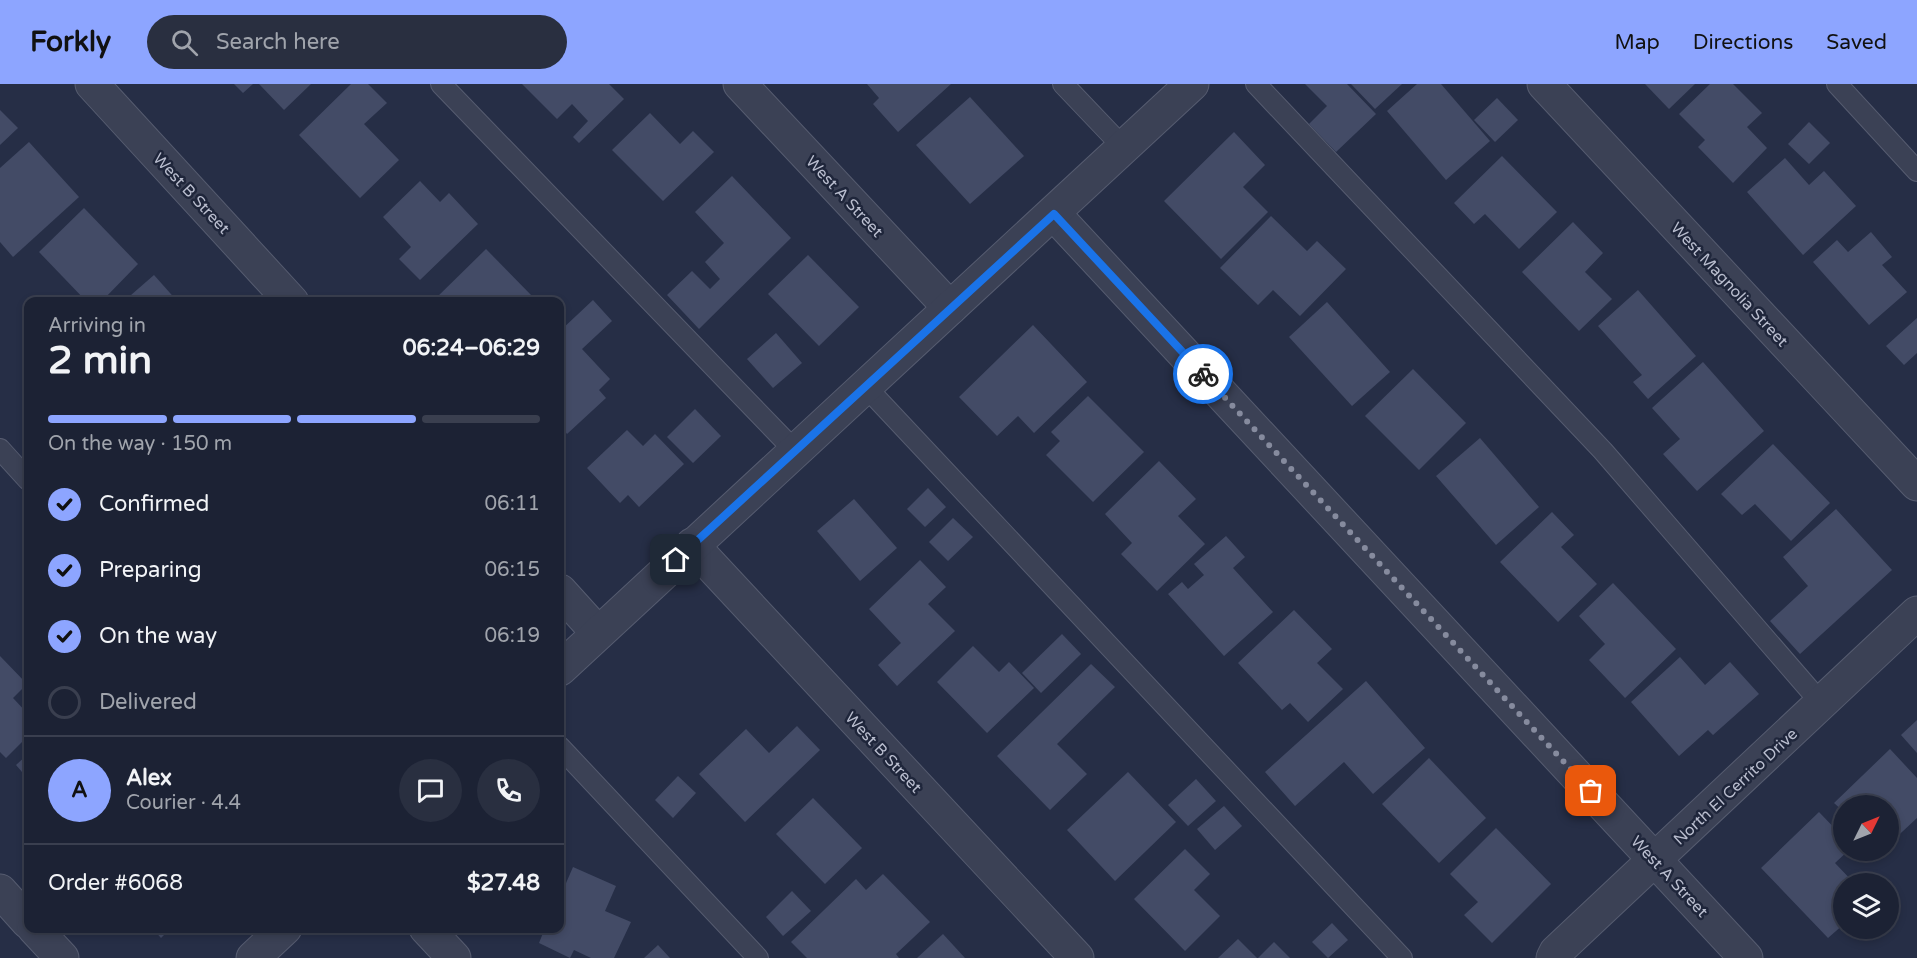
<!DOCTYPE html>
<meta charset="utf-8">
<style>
body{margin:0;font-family:"Varela Round",sans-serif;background:#292f40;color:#f1f3f6;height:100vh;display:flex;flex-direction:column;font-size:22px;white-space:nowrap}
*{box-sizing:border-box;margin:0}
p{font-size:20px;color:#a0a4ac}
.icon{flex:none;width:33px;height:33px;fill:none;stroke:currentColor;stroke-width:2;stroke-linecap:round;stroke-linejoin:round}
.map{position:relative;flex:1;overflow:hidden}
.details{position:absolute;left:24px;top:213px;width:540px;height:636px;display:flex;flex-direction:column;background:#1c2234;border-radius:12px;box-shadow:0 3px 9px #0003,0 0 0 2px #3a3f4f}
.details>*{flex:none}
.needle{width:39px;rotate:47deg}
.buttons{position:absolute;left:1833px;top:711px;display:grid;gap:12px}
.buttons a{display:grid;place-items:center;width:66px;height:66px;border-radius:50%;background:#1c2234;box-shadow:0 3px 9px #0003,0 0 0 2px #3a3f4f;font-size:30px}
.pin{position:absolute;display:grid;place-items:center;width:51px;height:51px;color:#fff;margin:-26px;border-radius:12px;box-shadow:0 3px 9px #0006}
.courier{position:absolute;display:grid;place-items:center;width:60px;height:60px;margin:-30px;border:4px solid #1a73e8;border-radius:50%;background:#fff;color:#222;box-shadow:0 2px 8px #0007}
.head em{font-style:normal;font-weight:700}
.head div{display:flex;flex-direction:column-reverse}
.head{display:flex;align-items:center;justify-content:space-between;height:102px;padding:0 24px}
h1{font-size:39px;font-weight:700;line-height:45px}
.bar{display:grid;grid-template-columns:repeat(4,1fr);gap:9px 6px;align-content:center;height:72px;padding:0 24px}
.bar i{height:8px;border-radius:4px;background:#3a3f4f}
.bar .active{background:#8da5ff}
.bar p{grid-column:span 4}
.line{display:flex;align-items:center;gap:15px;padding:0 24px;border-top:2px solid #3a3f4f}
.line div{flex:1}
.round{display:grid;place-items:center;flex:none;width:63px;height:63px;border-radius:32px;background:#292f40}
ol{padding:0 24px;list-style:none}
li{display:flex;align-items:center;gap:18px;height:66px}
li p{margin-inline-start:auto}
li .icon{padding:6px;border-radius:50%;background:#8da5ff;color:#111;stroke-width:4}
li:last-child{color:#a0a4ac}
li i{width:33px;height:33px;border:3px solid #3a3f4f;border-radius:50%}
header{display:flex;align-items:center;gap:36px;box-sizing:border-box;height:84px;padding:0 30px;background:#8da5ff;color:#111}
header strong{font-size:28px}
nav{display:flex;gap:33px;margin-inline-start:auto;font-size:21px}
.search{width:420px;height:54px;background:#292f40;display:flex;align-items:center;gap:15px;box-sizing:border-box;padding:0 21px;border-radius:33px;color:#a0a4ac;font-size:22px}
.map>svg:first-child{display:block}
.building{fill:#434b66}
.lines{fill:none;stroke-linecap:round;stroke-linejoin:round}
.service-casing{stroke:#565c70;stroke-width:22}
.minor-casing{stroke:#565c70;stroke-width:35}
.service{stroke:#3b4155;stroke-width:20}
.minor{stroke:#3b4155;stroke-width:33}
.done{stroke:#868b9e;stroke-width:6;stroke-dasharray:0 10.8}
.route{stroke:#1a73e8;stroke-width:8}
.labels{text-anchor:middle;stroke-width:5;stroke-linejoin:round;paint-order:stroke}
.street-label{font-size:16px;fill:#b9bdce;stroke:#1f263b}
</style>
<header>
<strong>Forkly</strong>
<div class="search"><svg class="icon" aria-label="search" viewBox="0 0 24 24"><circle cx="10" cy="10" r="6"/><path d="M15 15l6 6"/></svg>Search here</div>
<nav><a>Map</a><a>Directions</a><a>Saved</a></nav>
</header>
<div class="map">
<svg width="1917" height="874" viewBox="0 0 1917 874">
<rect width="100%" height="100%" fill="#262e46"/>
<!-- building -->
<g class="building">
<path d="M234,0H253L243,9Z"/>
<path d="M259,0H311L284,26Z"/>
<path d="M351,0H368L387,19L364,40L399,76L360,114L299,51Z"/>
<path d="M522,0H609L624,15L579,59L573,53L588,37L572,20L557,35Z"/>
<path d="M867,0H951L898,48L873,20L879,14Z"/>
<path d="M1305,0H1347L1376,30L1336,68L1309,40L1327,22Z"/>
<path d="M1351,0H1402L1375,25Z"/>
<path d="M1417,0H1441L1490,57L1446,96L1387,27Z"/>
<path d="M1645,0H1695L1669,25Z"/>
<path d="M1710,0H1733L1762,29L1747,43L1767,64L1733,99L1698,63L1705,56L1679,30Z"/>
<path d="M970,13L1024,72L970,120L916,61Z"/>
<path d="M1497,14L1518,36L1495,58L1474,36Z"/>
<path d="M0,26L18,44L0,61Z"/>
<path d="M650,29L680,60L693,47L714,68L663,117L612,66Z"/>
<path d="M1809,38L1830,59L1809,80L1788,60Z"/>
<path d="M1234,48L1265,81L1243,103L1268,128L1221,175L1164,117Z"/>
<path d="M29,58L79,113L13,173L0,158V84Z"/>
<path d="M1502,72L1557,128L1519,165L1485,130L1474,140L1454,119Z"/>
<path d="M1785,74L1809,101L1824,87L1856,122L1803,171L1747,108Z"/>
<path d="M732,92L791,154L699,245L667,211L692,187L710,205L720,195L705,178L724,159L695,128Z"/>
<path d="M420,97L440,118L449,109L478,140L420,196L399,175L411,163L383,133Z"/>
<path d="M84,124L138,180L101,218H87L39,168Z"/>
<path d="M1271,132L1307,167L1317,157L1346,185L1300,232L1273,206L1258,221L1220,184Z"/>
<path d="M1573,138L1603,169L1585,188L1612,215L1579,247L1522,188Z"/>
<path d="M1871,148L1892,173L1882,181L1907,208L1869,241L1813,178L1837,156L1848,168Z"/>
<path d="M486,165L533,213L529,218H432Z"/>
<path d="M808,171L859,223L819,262L768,210Z"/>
<path d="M154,191L178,218H123Z"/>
<path d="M1638,206L1696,272L1648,315L1633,298L1642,291L1598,242Z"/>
<path d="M593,216L612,237L582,265L610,295L599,306L606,314L567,350L560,341V247Z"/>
<path d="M1327,218L1390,288L1352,322L1289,253Z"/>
<path d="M1917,234V269L1904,281L1886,262Z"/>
<path d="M1033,241L1087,298L1034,349L1018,332L997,352L959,313Z"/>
<path d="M776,249L802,279L773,304L747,275Z"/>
<path d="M1703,278L1764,347L1697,407L1663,370L1680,355L1652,324Z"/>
<path d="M1413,285L1466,339L1419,386L1365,332Z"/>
<path d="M1088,312L1144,368L1093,418L1046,371L1060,357L1051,348Z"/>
<path d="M695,325L721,352L693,379L667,353Z"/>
<path d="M627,346L643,362L655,350L684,380L639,423L628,411L620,419L587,384Z"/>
<path d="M1480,354L1539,423L1496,461L1436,392Z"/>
<path d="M1773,360L1830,419L1791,457L1755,420L1742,431L1721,410Z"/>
<path d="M1159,377L1196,415L1178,432L1205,460L1157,507L1121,470L1132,459L1105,430Z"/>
<path d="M928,404L946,423L925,443L907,425Z"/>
<path d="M854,415L897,464L860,497L817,447Z"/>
<path d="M1836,425L1892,486L1800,570L1770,537L1808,502L1783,473Z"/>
<path d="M1552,428L1574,451L1561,463L1597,500L1558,538L1500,478Z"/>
<path d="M953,434L973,453L948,477L929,458Z"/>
<path d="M1226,452L1245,473L1233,484L1273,528L1224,572L1168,510L1182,498L1188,505L1204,491L1194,480Z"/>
<path d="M920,476L946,503L928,520L955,547L897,602L878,581L901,559L869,525Z"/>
<path d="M1613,499L1676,565L1625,614L1589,576L1605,560L1579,532Z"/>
<path d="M1294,526L1332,565L1317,579L1343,605L1308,638L1290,619L1282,626L1238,579Z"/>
<path d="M1062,550L1081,570L1041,609L1022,589Z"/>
<path d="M973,562L999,588L1009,578L1034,604L987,649L937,598Z"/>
<path d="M0,572L27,600L13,614L28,630V652L6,674L0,668Z"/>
<path d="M1680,573L1705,601L1730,578L1759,610L1713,651L1708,646L1679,672L1631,618Z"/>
<path d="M1091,580L1115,603L1057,660L1087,690L1050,726L997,672Z"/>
<path d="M1366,597L1425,664L1373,710L1344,678L1295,722L1265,688Z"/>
<path d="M1917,636V669L1901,651Z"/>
<path d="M797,642L820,666L745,738L699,690L746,645L769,669Z"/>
<path d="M1890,665L1917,694V734L1888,761V722H1844V728L1834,719Z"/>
<path d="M28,670V695L16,681Z"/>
<path d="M1429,674L1486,734L1439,779L1382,720Z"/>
<path d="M1128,688L1176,738L1115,797L1067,746Z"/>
<path d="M678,692L696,709L673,734L655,716Z"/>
<path d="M1196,695L1216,717L1188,742L1168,721Z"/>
<path d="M813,714L862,764L825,800L776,750Z"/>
<path d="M1224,722L1242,742L1215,766L1197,745Z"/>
<path d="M1819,728L1844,754V766H1849L1835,779L1855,800H1844V840L1828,854L1761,784Z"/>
<path d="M1496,744L1551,800L1492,859L1464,831L1478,818L1450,790Z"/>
<path d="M1185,765L1210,790L1194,806L1220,832L1185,867L1134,815Z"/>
<path d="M573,783L616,802L605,827L631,838L614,874H591L574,866L570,874L539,859L545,844H560V813Z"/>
<path d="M883,790L930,838L896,870L899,874H807L791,858L856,795L866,806Z"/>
<path d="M792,807L811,827L783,852L766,833Z"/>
<path d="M1332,839L1348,856L1328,874L1312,858Z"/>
<path d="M152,844H171L161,854Z"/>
<path d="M943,850L965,874H917Z"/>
<path d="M1238,855L1257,874H1218Z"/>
<path d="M1274,858L1290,874H1258Z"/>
<path d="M658,861L670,874H644Z"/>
</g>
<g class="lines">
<!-- service casing -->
<g class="service-casing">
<g id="service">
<path d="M441,0L795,367"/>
<path d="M1063,0L1124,64"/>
<path d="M1256,0L1603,367L1822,620"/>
<path d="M1837,0L1917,87"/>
<path d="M865,302L1402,874"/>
<path d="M0,365L28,396"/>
<path d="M560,663L758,874"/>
</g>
</g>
<!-- minor casing -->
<g class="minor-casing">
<g id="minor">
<path d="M92,0L292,218"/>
<path d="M740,0L950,224"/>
<path d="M1544,0L1917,400"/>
<path d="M1054,130L1746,874"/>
<path d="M692,461L1077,874"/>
<path d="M560,507L598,549"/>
<path d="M560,585L1192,0"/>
<path d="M0,807L28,838"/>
<path d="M34,844L62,874"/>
<path d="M426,844L454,874"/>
<path d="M253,874L285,844"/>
<path d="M1553,874L1556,868L1917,529"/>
</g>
</g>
<!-- service -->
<use href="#service" class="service"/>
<!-- minor -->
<use href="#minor" class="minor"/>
</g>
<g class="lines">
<!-- done -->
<path class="done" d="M1203,290L1591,707"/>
<!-- route -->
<path class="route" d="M676,476L1054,130L1203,290"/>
</g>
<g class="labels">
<!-- street labels -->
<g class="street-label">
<text transform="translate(192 109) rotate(47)" y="6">West B Street</text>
<text transform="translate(845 112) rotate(47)" y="6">West A Street</text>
<text transform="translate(1730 200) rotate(47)" y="6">West Magnolia Street</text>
<text transform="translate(884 668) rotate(47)" y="6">West B Street</text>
<text transform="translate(1735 702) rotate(-43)" y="6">North El Cerrito Drive</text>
<text transform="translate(1670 792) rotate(47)" y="6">West A Street</text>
</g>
</g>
</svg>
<div class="buttons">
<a><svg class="needle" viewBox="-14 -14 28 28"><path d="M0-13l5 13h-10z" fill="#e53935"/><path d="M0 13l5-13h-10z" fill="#a0a4ac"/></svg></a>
<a><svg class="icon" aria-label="layers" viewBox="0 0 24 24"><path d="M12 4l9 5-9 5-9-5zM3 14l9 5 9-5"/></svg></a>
</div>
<div class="pin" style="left:1591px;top:707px;background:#ea580c"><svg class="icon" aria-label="bag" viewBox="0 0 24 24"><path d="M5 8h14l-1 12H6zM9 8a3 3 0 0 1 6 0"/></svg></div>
<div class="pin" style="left:676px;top:476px;background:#1f2937"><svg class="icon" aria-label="home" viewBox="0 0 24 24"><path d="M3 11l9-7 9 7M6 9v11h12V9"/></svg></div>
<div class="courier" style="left:1203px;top:290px"><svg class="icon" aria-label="bike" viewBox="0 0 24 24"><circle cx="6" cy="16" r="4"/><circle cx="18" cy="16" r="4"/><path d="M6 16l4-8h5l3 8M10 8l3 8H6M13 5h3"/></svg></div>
<section class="details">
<div class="head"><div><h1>2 min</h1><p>Arriving in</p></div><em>06:24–06:29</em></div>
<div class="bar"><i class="active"></i><i class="active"></i><i class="active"></i><i></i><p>On the way · 150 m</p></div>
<ol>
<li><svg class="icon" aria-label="check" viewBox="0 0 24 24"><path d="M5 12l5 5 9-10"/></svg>Confirmed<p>06:11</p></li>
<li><svg class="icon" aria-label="check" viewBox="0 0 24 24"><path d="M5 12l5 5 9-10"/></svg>Preparing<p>06:15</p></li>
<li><svg class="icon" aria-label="check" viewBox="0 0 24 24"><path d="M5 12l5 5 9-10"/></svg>On the way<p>06:19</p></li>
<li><i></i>Delivered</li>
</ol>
<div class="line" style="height:108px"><b class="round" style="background:#8da5ff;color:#111">A</b><div><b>Alex</b><p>Courier · 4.4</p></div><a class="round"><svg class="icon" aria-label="chat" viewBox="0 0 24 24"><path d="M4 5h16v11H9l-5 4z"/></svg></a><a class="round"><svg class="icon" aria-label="phone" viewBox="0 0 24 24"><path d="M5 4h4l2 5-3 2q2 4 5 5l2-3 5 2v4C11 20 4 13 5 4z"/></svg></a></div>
<div class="line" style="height:78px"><div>Order #6068</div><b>$27.48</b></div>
</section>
</div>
